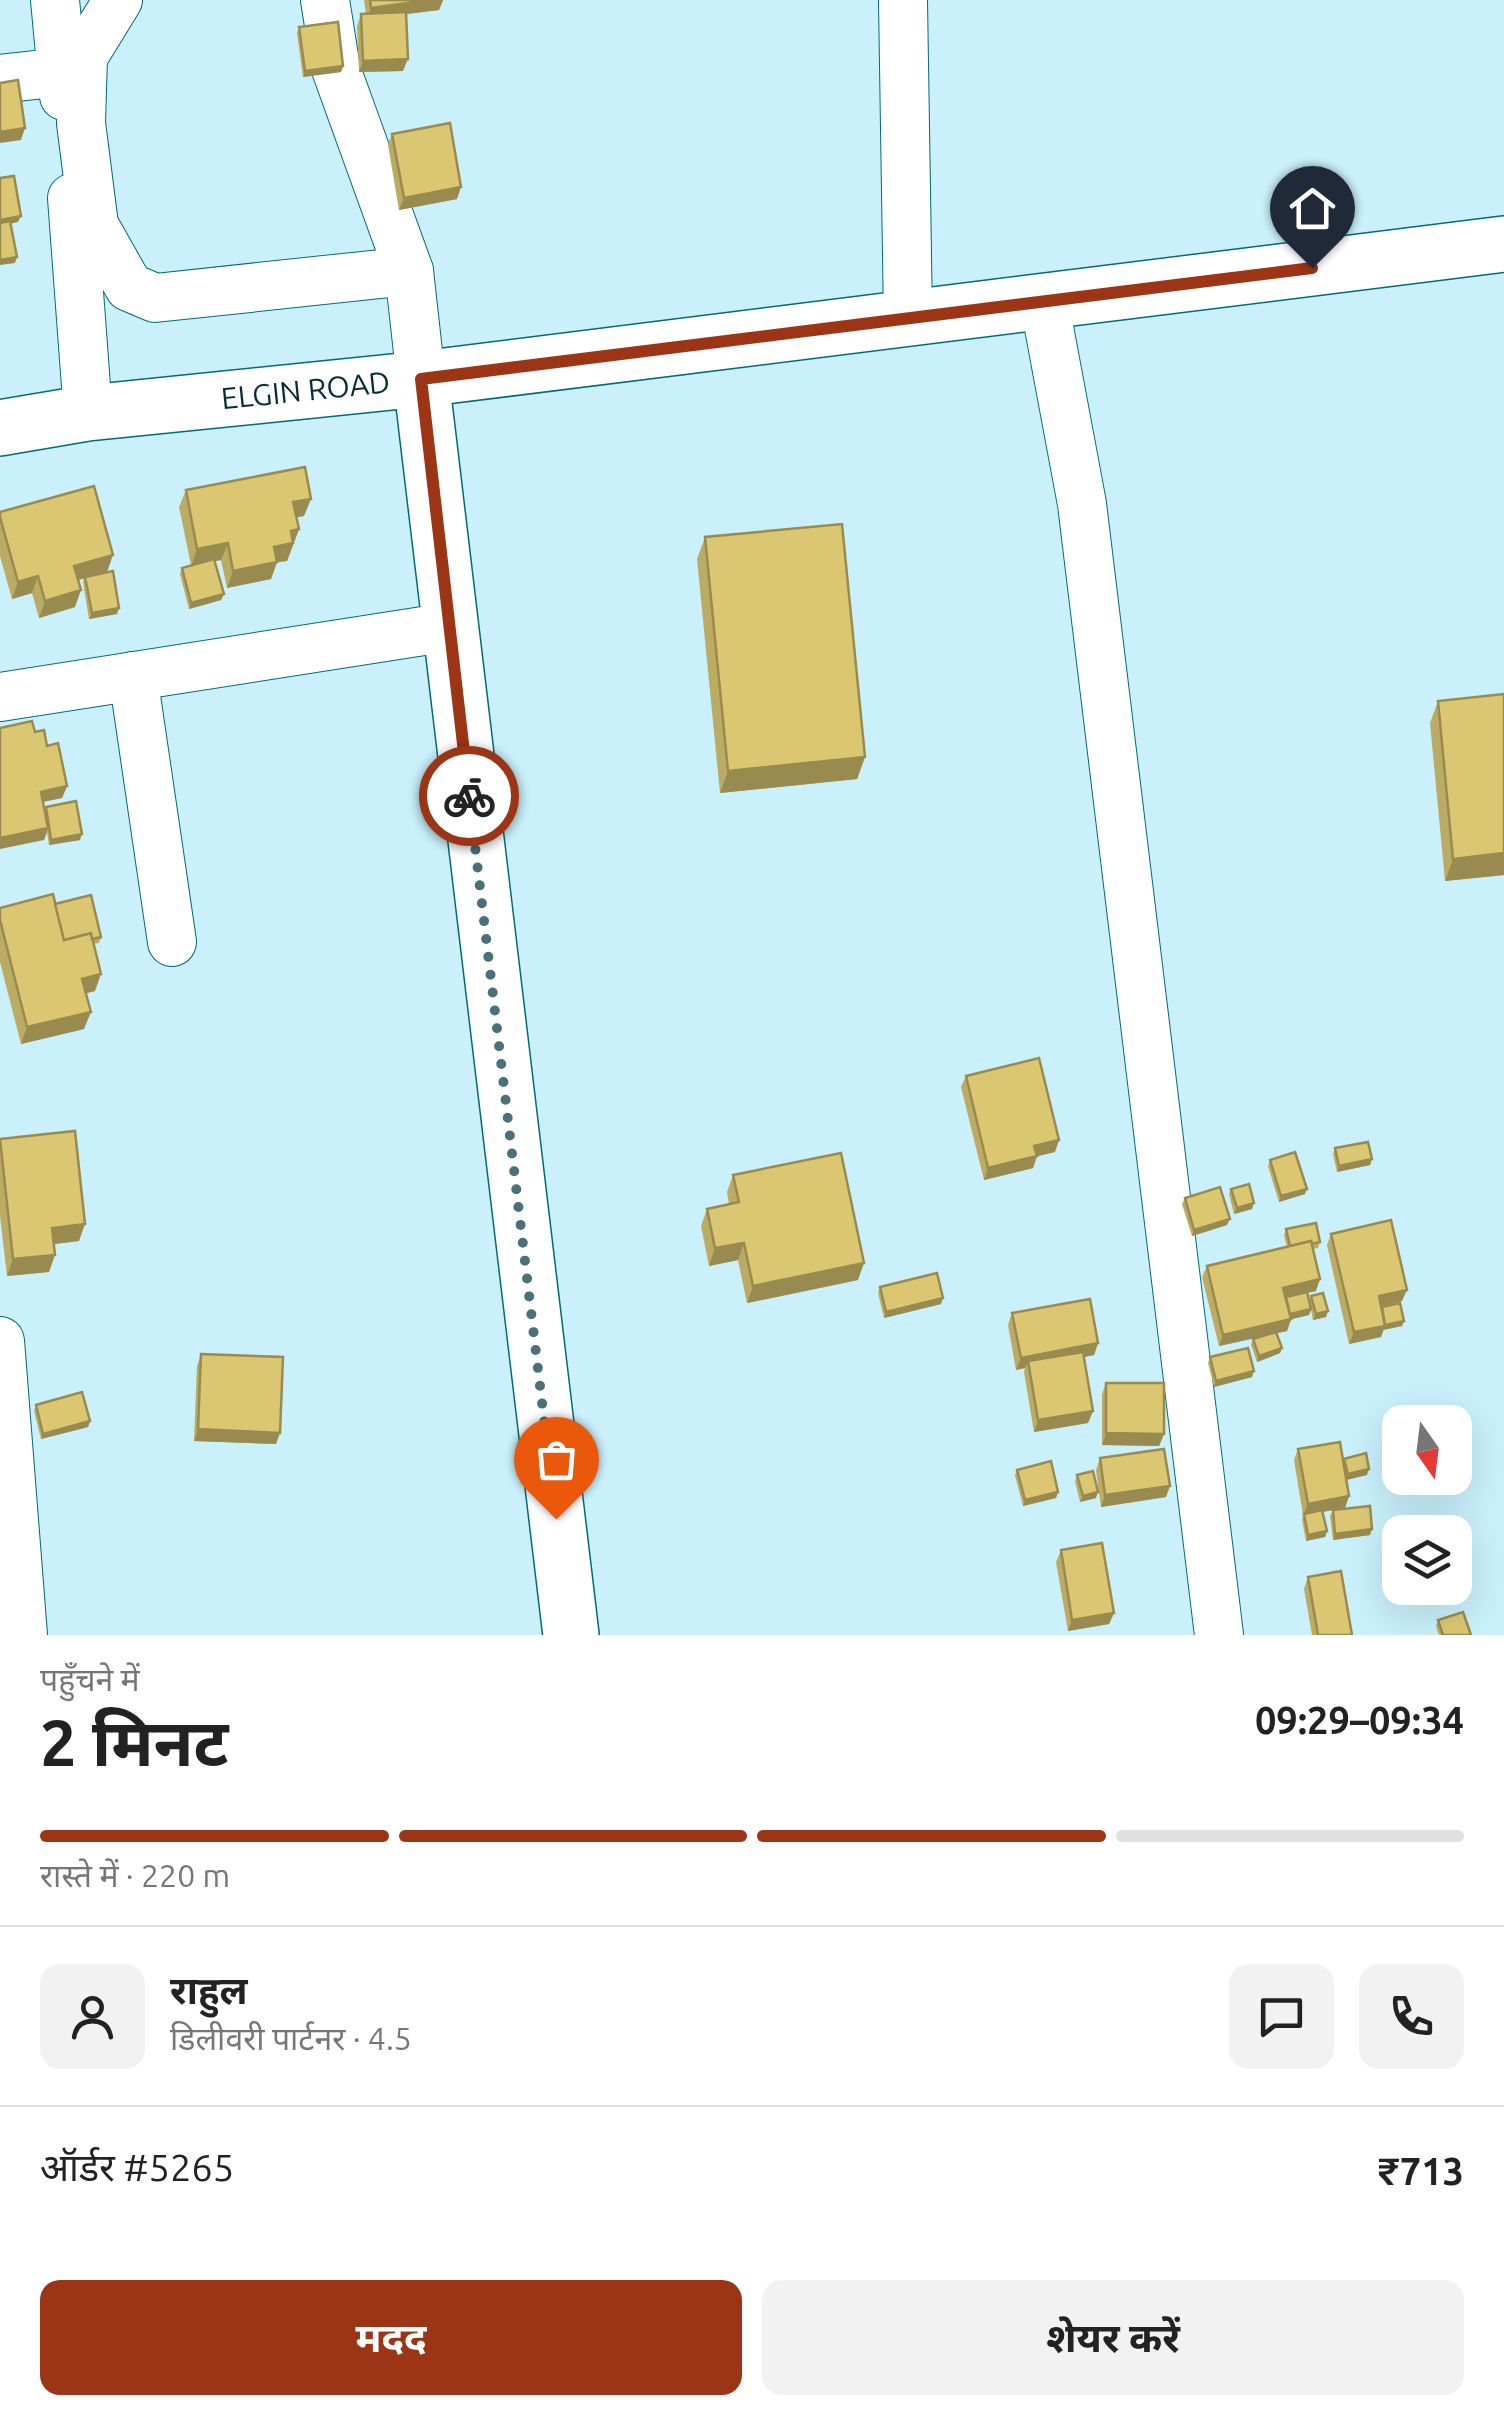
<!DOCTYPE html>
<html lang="hi">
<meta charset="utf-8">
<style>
body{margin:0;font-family:Ubuntu,"Noto Sans Devanagari",sans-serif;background:#f2f2f2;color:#222;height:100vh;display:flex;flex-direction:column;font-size:38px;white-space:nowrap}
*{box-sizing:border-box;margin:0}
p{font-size:32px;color:#767676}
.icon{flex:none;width:55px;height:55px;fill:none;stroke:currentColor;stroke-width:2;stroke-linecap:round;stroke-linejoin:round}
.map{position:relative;height:1635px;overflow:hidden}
.panel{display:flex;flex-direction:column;background:#fff;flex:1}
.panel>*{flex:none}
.needle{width:65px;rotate:166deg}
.fabs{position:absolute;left:1382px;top:1405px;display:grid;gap:20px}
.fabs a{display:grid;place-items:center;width:90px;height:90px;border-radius:20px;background:#fff;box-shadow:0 10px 40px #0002;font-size:50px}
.pin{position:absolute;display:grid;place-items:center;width:85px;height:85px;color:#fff;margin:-102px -42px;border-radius:50% 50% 50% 0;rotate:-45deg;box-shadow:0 0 10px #0007}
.pin .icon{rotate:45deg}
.courier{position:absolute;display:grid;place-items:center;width:100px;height:100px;margin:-50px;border:8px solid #9c3515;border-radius:50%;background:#fff;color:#222;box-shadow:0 2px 12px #0007}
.head em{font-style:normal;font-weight:700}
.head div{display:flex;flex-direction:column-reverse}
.head{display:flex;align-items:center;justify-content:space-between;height:170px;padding:0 40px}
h1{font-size:65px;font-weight:700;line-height:75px}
.bar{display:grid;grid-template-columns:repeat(4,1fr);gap:15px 10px;align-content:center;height:120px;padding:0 40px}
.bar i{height:12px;border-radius:8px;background:#e0e0e0}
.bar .active{background:#9c3515}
.bar p{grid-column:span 4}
.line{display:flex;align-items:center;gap:25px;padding:0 40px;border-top:2px solid #e0e0e0}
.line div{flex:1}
.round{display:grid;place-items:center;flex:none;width:105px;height:105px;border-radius:20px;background:#f2f2f2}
.action{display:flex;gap:20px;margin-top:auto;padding:20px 40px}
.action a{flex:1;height:115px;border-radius:20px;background:#9c3515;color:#fff;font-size:40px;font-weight:700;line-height:115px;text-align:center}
.action a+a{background:#f2f2f2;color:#222}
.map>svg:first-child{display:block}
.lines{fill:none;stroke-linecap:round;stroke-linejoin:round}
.minor-casing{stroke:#006a7e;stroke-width:50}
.tertiary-casing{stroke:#006a7e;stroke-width:58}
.minor{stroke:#fff;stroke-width:48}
.tertiary{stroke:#fff;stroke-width:55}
.wall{fill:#bcab62}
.shaded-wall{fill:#998b50}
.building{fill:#dbc772;stroke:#998b50;stroke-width:2.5}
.done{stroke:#4a717a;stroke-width:10;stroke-dasharray:0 18}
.route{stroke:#9c3515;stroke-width:12}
.labels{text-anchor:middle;stroke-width:9;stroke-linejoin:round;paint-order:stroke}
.street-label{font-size:30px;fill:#062c35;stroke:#fff}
</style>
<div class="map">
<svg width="1504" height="1635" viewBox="0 0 1504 1635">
<rect width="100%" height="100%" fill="#c9f0fb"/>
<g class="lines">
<!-- minor casing -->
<g class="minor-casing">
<g id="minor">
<path d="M55,0L64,96"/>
<path d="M118,0L83,57L81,123L94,225L129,287L155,298L409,271L421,379"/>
<path d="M325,0L336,69L409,271"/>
<path d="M903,0L908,319"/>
<path d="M0,79L62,72"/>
<path d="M72,198L88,413"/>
<path d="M1044,301L1082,504L1219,1635"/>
<path d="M133,676L172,942"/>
<path d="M0,697L449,627"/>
<path d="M0,1341L23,1635"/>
</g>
</g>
<!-- tertiary casing -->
<g class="tertiary-casing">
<g id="tertiary">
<path d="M421,379L571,1635"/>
<path id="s1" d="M0,428L88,413L421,379L1504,244"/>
</g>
</g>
<!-- minor -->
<use href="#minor" class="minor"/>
<!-- tertiary -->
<use href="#tertiary" class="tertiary"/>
</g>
<!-- wall -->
<g class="wall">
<path d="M364,0H443L439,10L406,14L403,71L359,72L357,26L361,14H366Z"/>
<path d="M299,27L343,66L341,72L303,77L297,33Z"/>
<path d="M392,134L457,199L399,210L388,145Z"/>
<path d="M186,490L304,516L296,517L299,529L287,561L277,562L271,579L227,588L221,560L214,561L224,594L221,600L189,609L180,574L182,568L191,565L179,507Z"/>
<path d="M0,512L107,572L117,614L89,619L83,582L84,578L78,580L75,607L39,618L32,593L12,599L0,556Z"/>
<path d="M705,537L865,757L857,779L720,793L697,559Z"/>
<path d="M1438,701L1504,875L1445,881L1430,723Z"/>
<path d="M35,732L47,746L67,786L62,798L43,802L45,809L80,840L49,845L47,832L44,840Z"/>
<path d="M55,904L101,937L99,943L93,944L95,991L86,993L84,1029L21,1044L0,962V908Z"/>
<path d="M966,1076L1055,1152L1037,1156L1033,1168L984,1180L961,1087Z"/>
<path d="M0,1139L79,1241L54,1244L49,1272L7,1276L0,1216Z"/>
<path d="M1335,1148L1370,1165L1337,1172L1333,1154Z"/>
<path d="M1270,1160L1305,1194L1279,1202L1268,1166Z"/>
<path d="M733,1175L858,1280L747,1303L738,1260L709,1266L701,1226L707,1209L729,1204L727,1192Z"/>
<path d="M1231,1189L1252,1209L1234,1214L1229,1194Z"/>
<path d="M1185,1198L1227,1225L1192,1236L1182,1204Z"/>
<path d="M1286,1229L1320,1242L1318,1248L1313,1249L1316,1291L1307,1293L1309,1301L1311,1296L1326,1317L1313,1320L1311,1310L1309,1315L1291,1319L1287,1331L1277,1333L1282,1348L1280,1353L1257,1362L1251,1345L1253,1339L1260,1337L1219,1346L1202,1277L1207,1266L1287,1247L1284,1235Z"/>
<path d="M1331,1234L1402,1301L1381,1306L1404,1321L1402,1326L1383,1330L1381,1337L1349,1344L1327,1245Z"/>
<path d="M880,1287L941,1304L884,1318L878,1293Z"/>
<path d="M1012,1313L1098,1343L1094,1355L1084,1357L1093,1411L1088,1423L1034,1432L1024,1372L1025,1368L1016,1370L1008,1325Z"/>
<path d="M201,1354L276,1444L194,1441L197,1366Z"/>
<path d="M1210,1357L1252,1377L1214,1387L1208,1363Z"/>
<path d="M1106,1383L1164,1434L1159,1446L1102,1445V1394Z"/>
<path d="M36,1405L90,1421L88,1427L41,1439L34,1411Z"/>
<path d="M1298,1449L1343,1462L1344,1459L1367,1475L1346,1480L1349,1496L1345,1508L1323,1512L1327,1531L1325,1537L1306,1541L1302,1520L1303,1515L1294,1460Z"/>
<path d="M1100,1458L1166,1497L1101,1507L1096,1470Z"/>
<path d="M1017,1470L1058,1492L1056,1498L1023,1506L1015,1475Z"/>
<path d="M1077,1475L1096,1498L1080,1502L1075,1481Z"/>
<path d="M1333,1510L1370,1535L1333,1540L1330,1516Z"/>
<path d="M1061,1550L1114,1613L1109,1624L1068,1631L1056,1562Z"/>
<path d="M1308,1577L1352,1635H1312L1304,1589Z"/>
<path d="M1438,1620L1471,1635H1439L1436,1626Z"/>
</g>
<!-- shaded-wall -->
<g class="shaded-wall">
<path d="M430,0H443L439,10L367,19L371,8Z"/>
<path d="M408,59L403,71L359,72L363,61Z"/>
<path d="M343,66L341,72L303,77L305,71Z"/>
<path d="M25,128L21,140L0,143V132Z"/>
<path d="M461,187L457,199L399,210L404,198Z"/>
<path d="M21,216L18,222L0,226V220Z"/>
<path d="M17,257L15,263L0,265V260Z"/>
<path d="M311,499L304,516L287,519L293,502Z"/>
<path d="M299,529L287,561L277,562L271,579L227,588L233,571L274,547L291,531Z"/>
<path d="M228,543L221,560L191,566L197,549Z"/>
<path d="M113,555L107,572L68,583L74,566Z"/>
<path d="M38,576L32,593L12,599L18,582Z"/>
<path d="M81,590L75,607L39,618L45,601Z"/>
<path d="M224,594L221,600L189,609L191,603Z"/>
<path d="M119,608L117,614L89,619L92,613Z"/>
<path d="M865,757L857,779L720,793L728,771Z"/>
<path d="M67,786L62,798L37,803L41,792Z"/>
<path d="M48,828L44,840L0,849V838Z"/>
<path d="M82,834L80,840L49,845L51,840Z"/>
<path d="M1504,853V875L1445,881L1453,859Z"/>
<path d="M101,974L95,991L76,996L82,979Z"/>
<path d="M91,1012L84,1029L21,1044L27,1027Z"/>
<path d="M1059,1140L1055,1152L1030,1158L1034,1146Z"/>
<path d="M1037,1156L1033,1168L984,1180L988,1168Z"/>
<path d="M1372,1159L1370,1165L1337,1172L1339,1166Z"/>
<path d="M1307,1189L1305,1194L1279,1202L1281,1196Z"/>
<path d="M1254,1203L1252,1209L1234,1214L1237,1208Z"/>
<path d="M1230,1219L1227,1225L1192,1236L1194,1230Z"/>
<path d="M85,1224L79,1241L46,1245L52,1228Z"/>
<path d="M744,1243L738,1260L709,1266L715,1248Z"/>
<path d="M55,1255L49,1272L7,1276L13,1259Z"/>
<path d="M864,1263L858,1280L747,1303L753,1286Z"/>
<path d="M1320,1279L1316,1291L1279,1299L1283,1288Z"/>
<path d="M1407,1290L1402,1301L1375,1308L1379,1296Z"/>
<path d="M943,1298L941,1304L884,1318L886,1312Z"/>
<path d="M1311,1309L1309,1315L1288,1320L1290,1314Z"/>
<path d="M1328,1311L1326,1317L1313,1320L1316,1314Z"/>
<path d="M1291,1319L1287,1331L1219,1346L1223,1335Z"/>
<path d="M1404,1321L1402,1326L1383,1330L1385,1325Z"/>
<path d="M1385,1326L1381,1337L1349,1344L1354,1332Z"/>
<path d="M1098,1343L1094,1355L1029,1368L1028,1361L1025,1368L1016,1370L1021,1358Z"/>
<path d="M1282,1348L1280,1353L1257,1362L1259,1356Z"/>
<path d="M1254,1371L1252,1377L1214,1387L1216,1381Z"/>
<path d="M1093,1411L1088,1423L1034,1432L1038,1420Z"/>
<path d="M90,1421L88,1427L41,1439L43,1434Z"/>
<path d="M198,1429L280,1433L276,1444L194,1441Z"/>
<path d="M1106,1433L1164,1434L1159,1446L1102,1445Z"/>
<path d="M1369,1469L1367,1475L1346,1480L1348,1474Z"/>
<path d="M1170,1486L1166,1497L1101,1507L1105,1495Z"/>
<path d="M1058,1492L1056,1498L1023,1506L1025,1500Z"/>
<path d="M1098,1492L1096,1498L1080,1502L1083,1496Z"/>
<path d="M1349,1496L1345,1508L1303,1515L1308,1504Z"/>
<path d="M1372,1529L1370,1535L1333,1540L1335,1534Z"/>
<path d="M1327,1531L1325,1537L1306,1541L1308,1535Z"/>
<path d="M1114,1613L1109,1624L1068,1631L1072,1620Z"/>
</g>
<!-- building -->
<g class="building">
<path d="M370,0H430L371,8Z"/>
<path d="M406,12L408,59L363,61L361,14Z"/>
<path d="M338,22L343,66L305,71L299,27Z"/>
<path d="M18,80L25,128L0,132V83Z"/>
<path d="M450,123L461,187L404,198L392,134Z"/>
<path d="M14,176L21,216L0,220V178Z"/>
<path d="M10,221L17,257L0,260V223Z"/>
<path d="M305,467L311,499L293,502L299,529L291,531L293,543L274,547L277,562L233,571L228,543L197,549L186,490Z"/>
<path d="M94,486L113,555L74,566L81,590L45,601L38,576L18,582L0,517V512Z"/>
<path d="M842,524L865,757L728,771L705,537Z"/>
<path d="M214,559L224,594L191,603L182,568Z"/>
<path d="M113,571L119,608L92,613L85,577Z"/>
<path d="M1504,694V853L1453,859L1438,701Z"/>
<path d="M32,721L35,732L44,730L47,746L58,743L67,786L41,792L48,828L0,838V728Z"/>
<path d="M76,801L82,834L51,840L46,807Z"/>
<path d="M53,894L64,940L91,933L101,974L82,979L91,1012L27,1027L0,920V908Z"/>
<path d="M91,895L101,937L92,939L91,933L64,940L55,904Z"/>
<path d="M1039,1058L1059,1140L1034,1146L1037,1156L988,1168L966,1076Z"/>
<path d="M75,1131L85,1224L52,1228L55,1255L13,1259L0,1139Z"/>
<path d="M1368,1142L1372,1159L1339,1166L1335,1148Z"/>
<path d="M1295,1152L1307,1189L1281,1196L1270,1160Z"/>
<path d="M841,1153L864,1263L753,1286L744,1243L715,1248L707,1209L739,1202L733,1175Z"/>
<path d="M1249,1184L1254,1203L1237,1208L1231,1189Z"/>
<path d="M1220,1187L1230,1219L1194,1230L1185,1198Z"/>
<path d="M1391,1220L1407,1290L1379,1296L1385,1326L1354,1332L1331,1234Z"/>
<path d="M1316,1223L1320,1242L1311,1244V1241L1290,1246L1286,1229Z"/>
<path d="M1311,1241L1320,1279L1283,1288L1291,1319L1223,1335L1207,1266Z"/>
<path d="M937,1273L943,1298L886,1312L880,1287Z"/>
<path d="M1307,1292L1311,1309L1290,1314L1286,1297Z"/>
<path d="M1323,1293L1328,1311L1316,1314L1311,1296Z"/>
<path d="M1090,1299L1098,1343L1021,1358L1012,1313Z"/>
<path d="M1400,1303L1404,1321L1385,1325L1382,1307Z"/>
<path d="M1276,1332L1282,1348L1259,1356L1253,1339Z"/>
<path d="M1248,1348L1254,1371L1216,1381L1210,1357Z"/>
<path d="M1083,1352L1093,1411L1038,1420L1028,1361Z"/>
<path d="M201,1354L283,1357L280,1433L198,1429Z"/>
<path d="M1106,1383H1164V1434L1106,1433Z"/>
<path d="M82,1392L90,1421L43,1434L36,1405Z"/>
<path d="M1340,1442L1349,1496L1308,1504L1298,1449Z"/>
<path d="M1164,1449L1170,1486L1105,1495L1100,1458Z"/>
<path d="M1366,1453L1369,1469L1348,1474L1344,1459Z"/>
<path d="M1051,1461L1058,1492L1025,1500L1017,1470Z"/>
<path d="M1093,1471L1098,1492L1083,1496L1077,1475Z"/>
<path d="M1370,1506L1372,1529L1335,1534L1333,1510Z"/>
<path d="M1322,1510L1327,1531L1308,1535L1304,1514Z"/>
<path d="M1102,1543L1114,1613L1072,1620L1061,1550Z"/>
<path d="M1341,1571L1352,1635H1318L1308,1577Z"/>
<path d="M1463,1612L1471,1635H1443L1438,1620Z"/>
</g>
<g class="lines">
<!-- done -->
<path class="done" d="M469,796L556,1519"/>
<!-- route -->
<path class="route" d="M469,796L421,379L1312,268"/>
</g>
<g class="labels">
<!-- street labels -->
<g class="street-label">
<text dy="10" stroke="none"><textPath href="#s1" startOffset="308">ELGIN ROAD</textPath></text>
</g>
</g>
</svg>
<div class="fabs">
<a><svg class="needle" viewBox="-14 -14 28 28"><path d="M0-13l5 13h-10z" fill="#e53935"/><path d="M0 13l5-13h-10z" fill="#767676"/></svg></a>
<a><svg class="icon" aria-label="layers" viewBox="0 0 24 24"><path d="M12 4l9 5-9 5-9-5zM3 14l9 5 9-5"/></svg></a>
</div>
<div class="pin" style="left:556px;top:1519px;background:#ea580c"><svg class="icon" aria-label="bag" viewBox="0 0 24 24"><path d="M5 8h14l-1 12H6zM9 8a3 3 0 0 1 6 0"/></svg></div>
<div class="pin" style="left:1312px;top:268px;background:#1f2937"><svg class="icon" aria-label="home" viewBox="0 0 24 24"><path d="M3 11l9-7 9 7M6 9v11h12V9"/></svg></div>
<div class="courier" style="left:469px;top:796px"><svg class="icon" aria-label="bike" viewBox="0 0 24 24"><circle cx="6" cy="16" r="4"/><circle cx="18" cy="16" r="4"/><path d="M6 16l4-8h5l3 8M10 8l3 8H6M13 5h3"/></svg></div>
</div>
<section class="panel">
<div class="head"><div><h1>2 मिनट</h1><p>पहुँचने में</p></div><em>09:29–09:34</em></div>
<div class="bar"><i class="active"></i><i class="active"></i><i class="active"></i><i></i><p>रास्ते में · 220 m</p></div>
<div class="line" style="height:180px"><a class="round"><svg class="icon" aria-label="person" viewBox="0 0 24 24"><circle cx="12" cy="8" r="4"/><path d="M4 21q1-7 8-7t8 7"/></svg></a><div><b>राहुल</b><p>डिलीवरी पार्टनर · 4.5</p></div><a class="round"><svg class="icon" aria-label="chat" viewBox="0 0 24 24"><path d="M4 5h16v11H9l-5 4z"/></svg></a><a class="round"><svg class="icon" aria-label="phone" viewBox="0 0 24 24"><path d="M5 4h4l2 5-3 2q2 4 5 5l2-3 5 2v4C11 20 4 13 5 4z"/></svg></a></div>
<div class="line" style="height:130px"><div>ऑर्डर #5265</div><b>₹713</b></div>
<div class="action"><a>मदद</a><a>शेयर करें</a></div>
</section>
